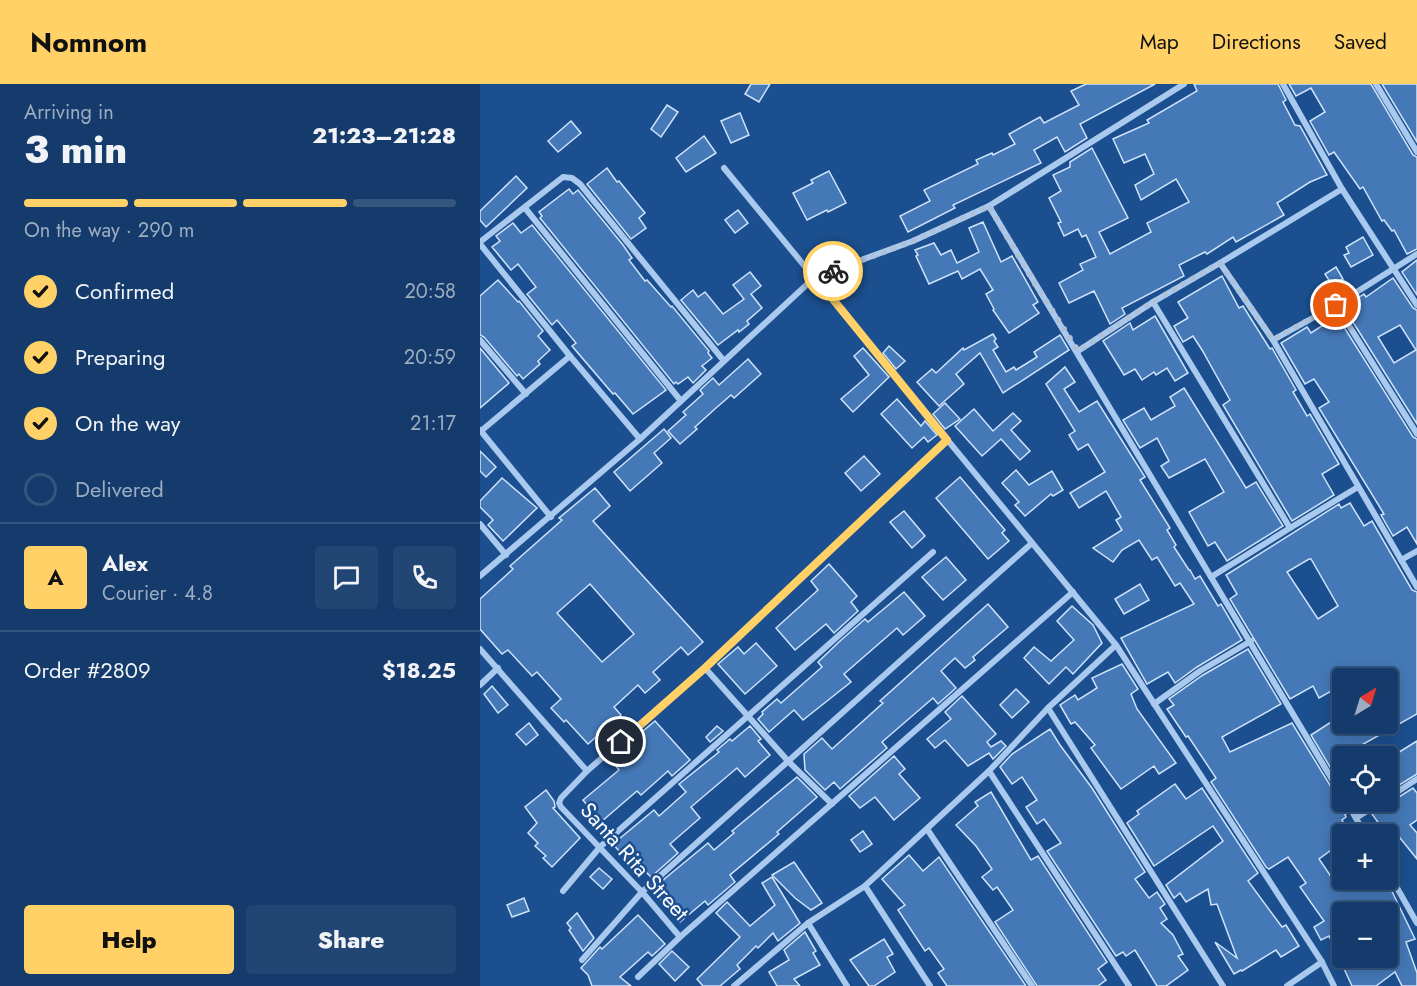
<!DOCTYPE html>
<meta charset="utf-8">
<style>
body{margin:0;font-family:Jost,sans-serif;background:#214673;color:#f1f3f6;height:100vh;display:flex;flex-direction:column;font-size:22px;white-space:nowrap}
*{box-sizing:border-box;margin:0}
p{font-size:20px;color:#9dadc1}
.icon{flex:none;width:33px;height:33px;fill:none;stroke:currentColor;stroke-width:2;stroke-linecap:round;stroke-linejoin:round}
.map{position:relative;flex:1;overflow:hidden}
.sheet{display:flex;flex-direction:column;background:#143b6b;width:480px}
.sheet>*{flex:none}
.needle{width:39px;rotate:38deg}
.controls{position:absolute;left:852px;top:584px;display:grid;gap:12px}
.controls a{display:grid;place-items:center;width:66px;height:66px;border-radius:6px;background:#143b6b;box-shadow:0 3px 15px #0003,0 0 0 2px #33557e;font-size:30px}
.pin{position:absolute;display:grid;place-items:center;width:51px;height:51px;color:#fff;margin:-26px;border:3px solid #fff;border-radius:50%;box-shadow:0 2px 6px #0007}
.courier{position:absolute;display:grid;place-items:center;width:60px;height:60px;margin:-30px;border:4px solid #ffd166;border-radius:50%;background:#fff;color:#222;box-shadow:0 2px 8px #0007}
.head em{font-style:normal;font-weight:800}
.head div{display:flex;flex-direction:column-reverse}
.head{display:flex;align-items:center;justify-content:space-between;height:102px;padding:0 24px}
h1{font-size:39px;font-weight:800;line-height:45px}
.bar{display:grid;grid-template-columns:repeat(4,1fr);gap:9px 6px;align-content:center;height:72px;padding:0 24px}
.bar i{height:8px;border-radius:4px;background:#33557e}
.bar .active{background:#ffd166}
.bar p{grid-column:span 4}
.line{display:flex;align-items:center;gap:15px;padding:0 24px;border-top:2px solid #33557e}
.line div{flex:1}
.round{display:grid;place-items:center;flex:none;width:63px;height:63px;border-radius:6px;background:#214673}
ol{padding:0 24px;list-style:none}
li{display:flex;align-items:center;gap:18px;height:66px}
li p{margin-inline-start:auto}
li .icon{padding:6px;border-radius:50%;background:#ffd166;color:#111;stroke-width:4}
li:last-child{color:#9dadc1}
li i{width:33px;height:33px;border:3px solid #33557e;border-radius:50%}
.primary-button{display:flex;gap:12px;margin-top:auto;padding:12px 24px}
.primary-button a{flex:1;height:69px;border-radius:6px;background:#ffd166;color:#111;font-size:24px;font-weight:800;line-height:69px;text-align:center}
.primary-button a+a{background:#214673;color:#f1f3f6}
header{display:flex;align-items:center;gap:36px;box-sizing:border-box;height:84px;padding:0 30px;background:#ffd166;color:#111}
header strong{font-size:28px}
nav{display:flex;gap:33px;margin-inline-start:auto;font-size:21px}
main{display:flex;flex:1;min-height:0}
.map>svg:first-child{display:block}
.building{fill:#4478b7;stroke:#cfe3fa;stroke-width:1.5;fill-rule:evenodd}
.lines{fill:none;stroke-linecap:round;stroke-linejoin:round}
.minor{stroke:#a9c9ee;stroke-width:6}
.done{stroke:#afc1d8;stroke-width:6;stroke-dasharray:0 10.8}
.route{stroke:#ffd166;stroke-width:8}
.labels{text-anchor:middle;stroke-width:5;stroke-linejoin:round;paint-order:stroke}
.street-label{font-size:22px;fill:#fff;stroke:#1b4f8f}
</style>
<header>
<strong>Nomnom</strong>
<nav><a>Map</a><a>Directions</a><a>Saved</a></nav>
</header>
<main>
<section class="sheet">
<div class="head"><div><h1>3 min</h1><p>Arriving in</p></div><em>21:23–21:28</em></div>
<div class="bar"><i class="active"></i><i class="active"></i><i class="active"></i><i></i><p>On the way · 290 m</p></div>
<ol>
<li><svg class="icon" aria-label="check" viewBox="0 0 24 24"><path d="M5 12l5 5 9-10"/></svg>Confirmed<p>20:58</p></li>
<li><svg class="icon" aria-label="check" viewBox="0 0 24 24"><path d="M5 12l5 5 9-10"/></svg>Preparing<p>20:59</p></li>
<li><svg class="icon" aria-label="check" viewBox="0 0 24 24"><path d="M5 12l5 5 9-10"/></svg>On the way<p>21:17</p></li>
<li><i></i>Delivered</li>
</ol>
<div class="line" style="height:108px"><b class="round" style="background:#ffd166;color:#111">A</b><div><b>Alex</b><p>Courier · 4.8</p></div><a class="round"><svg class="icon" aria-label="chat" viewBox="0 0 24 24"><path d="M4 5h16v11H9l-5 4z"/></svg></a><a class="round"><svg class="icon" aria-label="phone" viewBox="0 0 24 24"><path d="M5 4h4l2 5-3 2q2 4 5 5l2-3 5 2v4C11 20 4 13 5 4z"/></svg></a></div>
<div class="line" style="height:78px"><div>Order #2809</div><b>$18.25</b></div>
<div class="primary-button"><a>Help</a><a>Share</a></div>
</section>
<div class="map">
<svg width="937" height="902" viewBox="0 0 937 902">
<rect width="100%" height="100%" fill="#1b4f8f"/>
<!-- building -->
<g class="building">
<path d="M271,0H290L279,18L265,10Z"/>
<path d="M606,0H675L600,40L607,54L585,68L577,53L554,66L561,79L473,121L475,124L428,148L420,132L450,117L444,106L498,80L496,76L512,69L513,71L535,60L529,50L560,33L564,39L599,21L591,7Z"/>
<path d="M714,0H798L806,16L803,18L815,41L820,42L847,91L830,98L797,119L804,131L756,158L753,153L727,170L725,168L699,181L704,192L642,224L645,230L630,240L614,207L589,219L579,199L603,186L600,180L616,173L606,151L602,153L598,145L584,152L578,139L581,138L569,114L581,107L573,91L590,83V78L612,64L648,134L619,148L630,170L671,148L667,139L709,118L696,95L661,116L655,101L674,90L665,70L644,79L633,55L669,39L667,36L717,7Z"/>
<path d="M809,0H891L933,71L937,73V165L927,170L914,146L912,147L904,136L902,137L883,103L880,105L854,68L849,71L830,37L845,28L831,4L816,12Z"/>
<path d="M902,0H937V58Z"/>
<path d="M187,21L198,28L181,53L171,45Z"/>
<path d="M260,29L269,51L251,59L241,37Z"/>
<path d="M91,37L101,49L78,68L68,57Z"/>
<path d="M224,52L236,69L206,88L196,74Z"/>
<path d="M127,84L137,98L139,97L165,129L159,134L166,144L151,155L107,100Z"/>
<path d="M349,87L366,119L348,128L347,126L327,136L313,109L333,99L331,96Z"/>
<path d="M36,92L47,104L6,143L0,136V127Z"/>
<path d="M89,105L93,110L98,106L143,161L152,174L149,176L165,197L167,196L191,223L192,222L229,267L228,269L232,274L222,282L226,286L213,299L208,293L198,300L196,298L194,300L60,134L62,132L59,128Z"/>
<path d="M258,126L268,139L255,149L245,136Z"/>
<path d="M503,138L521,178L532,172L558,218L553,221L559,229L529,249L513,226L514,225L506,210L513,206L500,185L482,195L478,187L449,200L436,172L438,171L435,166L454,159L461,171L471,166L477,179L499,168L489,144Z"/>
<path d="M33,139L41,149L52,141L186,306L153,330L135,309L133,310L92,262L96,259L77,236L72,241L47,210L56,203L38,180L31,186L12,163L20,157L16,152Z"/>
<path d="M883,153L893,171L871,183L864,171L869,169L866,163Z"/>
<path d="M937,176V211L922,188Z"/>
<path d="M856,183L863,195L852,201L845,190Z"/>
<path d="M270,188L281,202L271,210L282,224L267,237L269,240L259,248L258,246L238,261L201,216L213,206L218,213L225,208L243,230L264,215L253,201Z"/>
<path d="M742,192L759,224L763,222L790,265L792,264L816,306L813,308L827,332L830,330L859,380L842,390L854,411L812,437L743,321L750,316L722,266L713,252L703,258L694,242L708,234L698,218Z"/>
<path d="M913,194L933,224L937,226V340L866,227L868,226L866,221L884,210L886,213ZM920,241L936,266L914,279L898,253Z"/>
<path d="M18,196L38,218L39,217L63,247L58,252L70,266L58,277L60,280L43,295L39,290L37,292L4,253L0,251V212Z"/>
<path d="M675,232L708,289L695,297L687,284L676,291L674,288L662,296L655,285L644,291L623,257L650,239L653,246Z"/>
<path d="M857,232L933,353L937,355V460L927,443L913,452L901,431L904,430L839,324L849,318L834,295L825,300L801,259L827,243L831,249Z"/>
<path d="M513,250L516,255L514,257L518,263L513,266L526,288L534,283L536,286L557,273L554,268L580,251L589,266L523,309L500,269L476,290L484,300L459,322L437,298L452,285L456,289L483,264L484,266Z"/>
<path d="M409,262L425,277L416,285L403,269Z"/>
<path d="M0,264L29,299L0,324Z"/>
<path d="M383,264L409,293L373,328L361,315L389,291L374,272Z"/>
<path d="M268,275L281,290L254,314L251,311L236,324L215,343L217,345L200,360L188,347L206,331L203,328L223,310L220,306L233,294L239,301Z"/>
<path d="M585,283L595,298L584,305L599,328L617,317L665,393L660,396L690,444L687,446L696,461L694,463L709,486H710L715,495L720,492L738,522L741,520L762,556L717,583L695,599L688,588L667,600L641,554L714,520L700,499L695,502L677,473L672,476L659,456L642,466L633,478L613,464L642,446L636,436L641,433L626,407L599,424L590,409L625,388L608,360L598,366L589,351L595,347L566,300Z"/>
<path d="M704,304L766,404L776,398L803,442L747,477L735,458L728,462L709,428L744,408L725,375L689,394L681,382L689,377L677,354L660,364L643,336L664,324L671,336L695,322L690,313Z"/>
<path d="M417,315L441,342L445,337L457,351L448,358L444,353L432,364L401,330Z"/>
<path d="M465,319L480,335L465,345L453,330Z"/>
<path d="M494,325L513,347L533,329L541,337L531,346L550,367L540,376L521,355L502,372L475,342Z"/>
<path d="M184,345L191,354L174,369L182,379L150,407L134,388Z"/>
<path d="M0,367L16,383L6,393L0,387Z"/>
<path d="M384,372L400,390L381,407L365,389Z"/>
<path d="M536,386L549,401L572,387L583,406L573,412L571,410L545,432L535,421L539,418L522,399Z"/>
<path d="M480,393L525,446L522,449L529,457L508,475L456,414Z"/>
<path d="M22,394L57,424L23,457L8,441L13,436L0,423V417Z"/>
<path d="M115,404L130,422L113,437L223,558L208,571L201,563L173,588L180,596L165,609L158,601L134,623L141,631L108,660L86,636L84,638L71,624L81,615L57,588L52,592L28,566L22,570L0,545V515L33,485L30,482L82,436L79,434ZM110,500L154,550L122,578L77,529Z"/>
<path d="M870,419L884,442L892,437L932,506L937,508V630L862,672V703L831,651L862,631V639H908V594H862V601L839,614L833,602L810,615L750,515L757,510L746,491L859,420L861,424ZM829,475H831L858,522L838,535L807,488Z"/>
<path d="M424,427L445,452L432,464L410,438Z"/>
<path d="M466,473L486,496L463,516L442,493Z"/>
<path d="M349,480L377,512L371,518L378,527L354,549L346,540L315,566L296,544L338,506L331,497Z"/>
<path d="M660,500L669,516L644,530L635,515Z"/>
<path d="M424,508L445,532L423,551L417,544L364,590L371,598L323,636L314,626L289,648L278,635L283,630L282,628L297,615L301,619L342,583L338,578L360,557L385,535L388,538Z"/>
<path d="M508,520L528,543L493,573L495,576L485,584L475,574L461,587L476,604L458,620L453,614L402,658L407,664L360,705L354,698L345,706L325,686L324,670L342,654L352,665L403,619L400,617Z"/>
<path d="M592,522L613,541L622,559L593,590L586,583L569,600L544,574L554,563L571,577L594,556L577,537Z"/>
<path d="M276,559L297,582L265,610L238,580L258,563L264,570Z"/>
<path d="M768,565L801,620L742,653L750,668L812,639L867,729L865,731L866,733L862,736L868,747L862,750V758L839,775L854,797L856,795H906L935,855L926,858L937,889V902H922L915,888L896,902H872L849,852L841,856L834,843L844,837L820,803L826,799L808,773L789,785L786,783L731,698L736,694L708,652L706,653L687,625L694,621L689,615L723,591ZM862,828H908V835L913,847L908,849V873H862Z"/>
<path d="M642,580L658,605L651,610L657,625L696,679L679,690L674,682L641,705L611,664L615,661L595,638L591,640L580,621L595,611L598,616L617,604L612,594Z"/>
<path d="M12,602L28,621L18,629L4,610Z"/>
<path d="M536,605L549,618L532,634L520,621Z"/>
<path d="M482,612L516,650L507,658L511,663L521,657L526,662L513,675L509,669L488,682L465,656L455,664L447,655L471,635L465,628Z"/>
<path d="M175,637L210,676L192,692L188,687L161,711L157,707L121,738L103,716L139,686L136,682L163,659L157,652Z"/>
<path d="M49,639L58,651L46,661L36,650Z"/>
<path d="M237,642L243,647L230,658L226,653Z"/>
<path d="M270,642L281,655L278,657L290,671L265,693L257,684L211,723L220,734L190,760L198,769L171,793L164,786L159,790L133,760L174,726L179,732L206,708L199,700L239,668L237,666L250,655L252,657Z"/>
<path d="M570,645L580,661L612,704L665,788L655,795L669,814L677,808L685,820L680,824L687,835L681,839L693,851L703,870L698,872L708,886L686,902H677L655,866L646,872L643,868L636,872L567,767L581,759L564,735L557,740L546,723L557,716L542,693L532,700L520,683L532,670Z"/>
<path d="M937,657V690L908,708V675Z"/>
<path d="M414,672L425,685L419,690L440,714L414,736L395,713L380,724L369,712Z"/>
<path d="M317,693L337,713L336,714L297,748L299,750L250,791L255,798L228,821L225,817L200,838L180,814L185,810L177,801L228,759L234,766L254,749L252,747Z"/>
<path d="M695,700L706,715L722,704L778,789L768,797L802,843L806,841L819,862L801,873L796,866L762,887L761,886L754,890L735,858L757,874L737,820L731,821L728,805L706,818L700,809L694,814L686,801L743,757L733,742L674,782L647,739L659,730L657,727Z"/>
<path d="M933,704L937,709V736L930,741L937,749V775L912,744L905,748L892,730Z"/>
<path d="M66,706L74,717L75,723L73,724L100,754L72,783L63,774L66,772L55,762L58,759L48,749L57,739L45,723Z"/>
<path d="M511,708L551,776L558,772L627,878L618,885L626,896L618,902H557L515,838L533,826L517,803L513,806L502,793L512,785L496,762L476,741L498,722L495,718Z"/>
<path d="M872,717H893L876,724Z"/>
<path d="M383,747L392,760L380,768L371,756Z"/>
<path d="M429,771L443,787L459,773L546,902H467L458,889L464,885L449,864L445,867L418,826L425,821L402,795Z"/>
<path d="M314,778L342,819L331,826L315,814L292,791Z"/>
<path d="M119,784L132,795L123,805L110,793Z"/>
<path d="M292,793L320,839L298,857L293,849L278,864L276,862L257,881L260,885L240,902H223L217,895L260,853L236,829L247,818L270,842L295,821L282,799Z"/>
<path d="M44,814L49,827L32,833L27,821Z"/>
<path d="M97,829L114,854L103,867L89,846L91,844L87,839Z"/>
<path d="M158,831L185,860L172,872L168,868L140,893L151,902H112L108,891L101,884L120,863L122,865Z"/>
<path d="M325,848L336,867L333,869L340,881L314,895L320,902H297L289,888L309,876L304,866Z"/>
<path d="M404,855L413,870L407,873L415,888L394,902H389L370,876Z"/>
<path d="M192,867L209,883L195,897L179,880Z"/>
</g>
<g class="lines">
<!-- minor -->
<g class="minor">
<path d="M803,0L862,105L937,221"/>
<path d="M896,0L937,68"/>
<path d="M244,84L636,561L842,878L854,902"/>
<path d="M509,122L862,712"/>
<path d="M45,124L201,317"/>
<path d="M0,158L83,93L92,94L100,100L244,277"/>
<path d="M0,160L90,272L160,355"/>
<path d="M740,179L862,105"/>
<path d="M673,218L810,444L731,493"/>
<path d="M856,221L937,350"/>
<path d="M0,256L46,310"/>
<path d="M793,256L856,221L937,170"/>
<path d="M598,267L673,218L740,179L793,256L937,503"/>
<path d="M0,346L71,433"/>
<path d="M1,347L90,272"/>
<path d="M0,440L26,471"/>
<path d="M810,444L878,403"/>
<path d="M921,476L937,467"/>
<path d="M0,492L160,355L335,193L433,157L509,122L704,0"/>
<path d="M0,565L107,687"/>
<path d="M225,584L308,677L352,720"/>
<path d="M0,601L18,584"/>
<path d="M674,620L720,587L771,557"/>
<path d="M568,624L743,902"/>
<path d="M509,687L649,902"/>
<path d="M908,714L937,695"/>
<path d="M866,717L885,750"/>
<path d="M876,734L903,717"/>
<path d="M447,745L552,902"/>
<path d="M908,788L937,839"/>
<path d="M385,802L450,902"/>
<path d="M83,807L120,763L453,468"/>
<path d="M328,839L367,902"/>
<path d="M200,853L162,808L81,723L79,719L81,714L107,687L225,584L467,356"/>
<path d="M102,876L162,808L552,459"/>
<path d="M158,893L200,853L593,508"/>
<path d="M254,902L328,839L385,802L509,687L568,624L636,561"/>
<path d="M807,902L842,878"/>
</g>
</g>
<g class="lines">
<!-- done -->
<path class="done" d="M353,187L433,157L509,122L554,198L598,267L673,218L740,179L793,256L856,221"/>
<!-- route -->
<path class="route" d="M141,658L225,584L467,356L335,193L353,187"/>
</g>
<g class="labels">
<!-- street labels -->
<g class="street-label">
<text transform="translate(155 777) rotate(48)" y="8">Santa Rita Street</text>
</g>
</g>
</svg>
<div class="controls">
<a><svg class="needle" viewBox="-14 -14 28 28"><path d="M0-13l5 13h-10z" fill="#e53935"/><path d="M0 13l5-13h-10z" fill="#9dadc1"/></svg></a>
<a><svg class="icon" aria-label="locate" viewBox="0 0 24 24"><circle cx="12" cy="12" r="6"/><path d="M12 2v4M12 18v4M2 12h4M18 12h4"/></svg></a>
<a>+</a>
<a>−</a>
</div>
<div class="pin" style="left:856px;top:221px;background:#ea580c"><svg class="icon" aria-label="bag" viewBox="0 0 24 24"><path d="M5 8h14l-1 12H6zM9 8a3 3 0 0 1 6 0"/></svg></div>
<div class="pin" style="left:141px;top:658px;background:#1f2937"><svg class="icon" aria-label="home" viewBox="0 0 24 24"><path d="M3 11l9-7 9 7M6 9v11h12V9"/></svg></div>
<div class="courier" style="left:353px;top:187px"><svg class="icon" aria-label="bike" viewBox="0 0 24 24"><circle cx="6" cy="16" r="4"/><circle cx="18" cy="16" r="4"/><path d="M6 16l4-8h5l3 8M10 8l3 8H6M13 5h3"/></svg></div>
</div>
</main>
